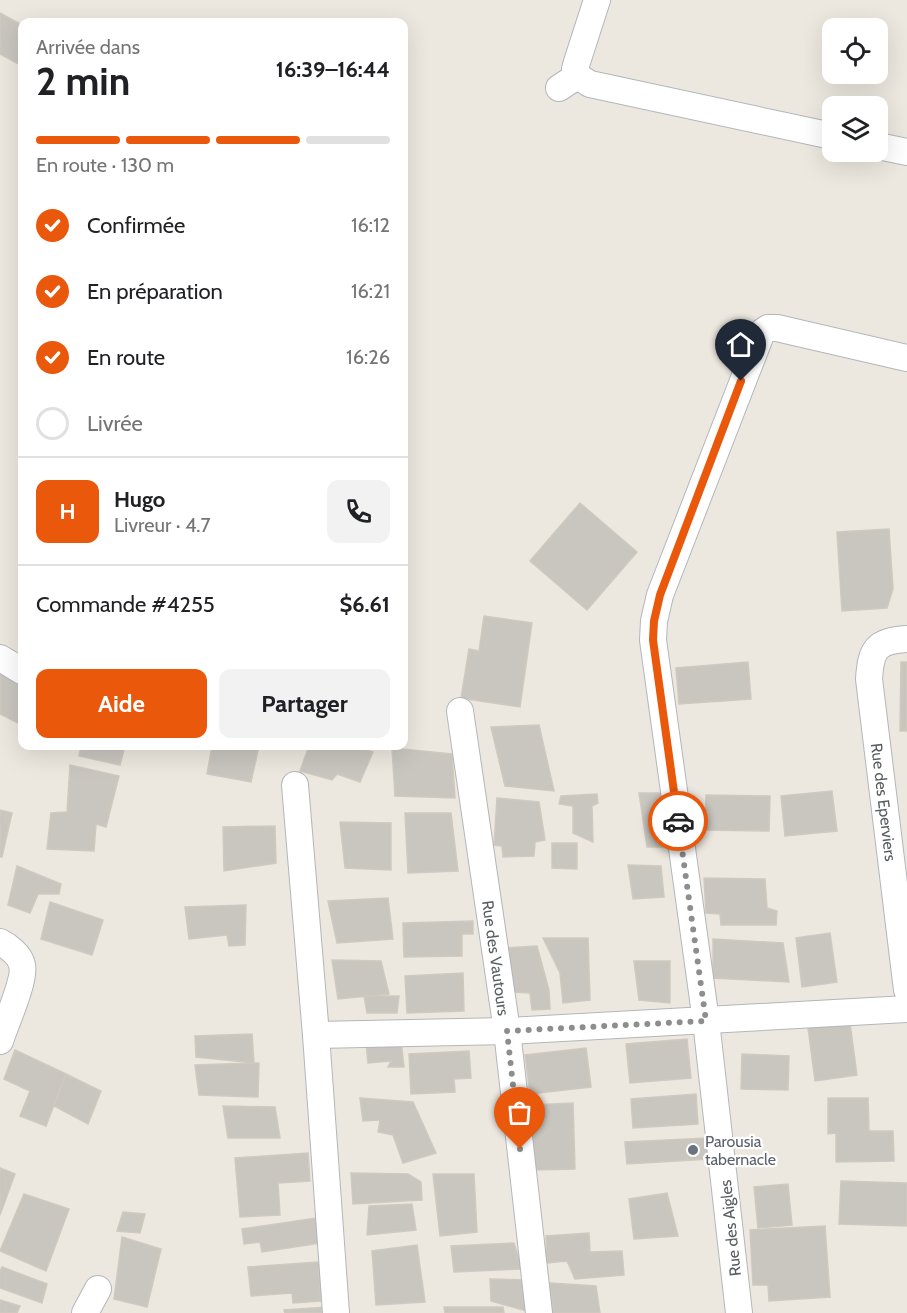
<!DOCTYPE html>
<html lang="fr">
<meta charset="utf-8">
<style>
body{margin:0;font-family:Cabin,sans-serif;background:#f2f2f2;color:#202124;height:100vh;display:flex;flex-direction:column;font-size:22px;white-space:nowrap}
*{box-sizing:border-box;margin:0}
p{font-size:20px;color:#757577}
.icon{flex:none;width:33px;height:33px;fill:none;stroke:currentColor;stroke-width:2;stroke-linecap:round;stroke-linejoin:round}
.map{position:relative;flex:1;overflow:hidden}
.panel{position:absolute;left:18px;top:18px;width:390px;height:732px;display:flex;flex-direction:column;background:#fff;border-radius:12px;box-shadow:0 6px 24px #0002}
.panel>*{flex:none}
.fabs{position:absolute;left:822px;top:18px;display:grid;gap:12px}
.fabs a{display:grid;place-items:center;width:66px;height:66px;border-radius:12px;background:#fff;box-shadow:0 6px 24px #0002;font-size:30px}
.pin{position:absolute;display:grid;place-items:center;width:51px;height:51px;color:#fff;margin:-62px -26px;border-radius:50% 50% 50% 0;rotate:-45deg;box-shadow:0 0 6px #0007}
.pin .icon{rotate:45deg}
.courier{position:absolute;display:grid;place-items:center;width:60px;height:60px;margin:-30px;border:4px solid #ea580c;border-radius:50%;background:#fff;color:#222;box-shadow:0 2px 8px #0007}
.overview em{font-style:normal;font-weight:800}
.overview div{display:flex;flex-direction:column-reverse}
.overview{display:flex;align-items:center;justify-content:space-between;height:102px;padding:0 18px}
h1{font-size:39px;font-weight:800;line-height:45px}
.bar{display:grid;grid-template-columns:repeat(4,1fr);gap:9px 6px;align-content:center;height:72px;padding:0 18px}
.bar i{height:8px;border-radius:4px;background:#e0e0e0}
.bar .on{background:#ea580c}
.bar p{grid-column:span 4}
.line{display:flex;align-items:center;gap:15px;padding:0 18px;border-top:2px solid #e0e0e0}
.line div{flex:1}
.round{display:grid;place-items:center;flex:none;width:63px;height:63px;border-radius:12px;background:#f2f2f2}
ol{padding:0 18px;list-style:none}
li{display:flex;align-items:center;gap:18px;height:66px}
li p{margin-inline-start:auto}
li .icon{padding:6px;border-radius:50%;background:#ea580c;color:#fff;stroke-width:4}
li:last-child{color:#757577}
li i{width:33px;height:33px;border:3px solid #e0e0e0;border-radius:50%}
.primary-button{display:flex;gap:12px;margin-top:auto;padding:12px 18px}
.primary-button a{flex:1;height:69px;border-radius:12px;background:#ea580c;color:#fff;font-size:24px;font-weight:800;line-height:69px;text-align:center}
.primary-button a+a{background:#f2f2f2;color:#202124}
.map>svg:first-child{display:block}
.building{fill:#c9c5bf;stroke:#d0c9be;stroke-width:1.5}
.lines{fill:none;stroke-linecap:round;stroke-linejoin:round}
.street-casing{stroke:#b3b6bb;stroke-width:28}
.street{stroke:#fff;stroke-width:26}
.done{stroke:#8c8e8d;stroke-width:6;stroke-dasharray:0 10.8}
.route{stroke:#ea580c;stroke-width:8}
.worship-dot{fill:#6b7280;stroke:#fff;stroke-width:2}
.labels{text-anchor:middle;stroke-width:4.5;stroke-linejoin:round;paint-order:stroke}
.street-label{font-size:16px;fill:#585d61;stroke:#fff}
.worship-label{font-size:16px;fill:#5b616d;stroke:#fff;text-anchor:start}
</style>
<div class="map">
<svg width="907" height="1313" viewBox="0 0 907 1313">
<rect width="100%" height="100%" fill="#ece8df"/>
<!-- building -->
<g class="building">
<path d="M0,13L22,25V66L0,54Z"/>
<path d="M580,503L637,552L587,610L530,561Z"/>
<path d="M889,529L893,589L887,608L842,611L837,532Z"/>
<path d="M484,616L532,623L520,707L461,698L469,649L479,651Z"/>
<path d="M748,662L751,699L679,704L676,668Z"/>
<path d="M901,662H907V731H900Z"/>
<path d="M0,668L22,679V725L0,714Z"/>
<path d="M539,725L554,791L505,786L491,727Z"/>
<path d="M81,746H125L120,765L79,756Z"/>
<path d="M212,746H259L251,782L207,774Z"/>
<path d="M309,746H355L373,752L360,782L337,774L332,780L300,771Z"/>
<path d="M392,748L452,754L455,798L395,796Z"/>
<path d="M70,765L119,776L106,827L96,824L94,851L47,849L51,813L67,812Z"/>
<path d="M832,791L837,831L785,836L781,796Z"/>
<path d="M639,793H663L670,847H647Z"/>
<path d="M597,794L598,803L592,806L593,842L573,833V806L559,804L561,796Z"/>
<path d="M706,795L770,796L769,831L705,830Z"/>
<path d="M497,798L539,802L545,840L535,842L534,856L503,857L502,846L494,845Z"/>
<path d="M0,810L12,813L2,857H0Z"/>
<path d="M405,813H451L458,871L408,873Z"/>
<path d="M340,822L391,823V870L345,868Z"/>
<path d="M275,826L276,863L224,871L223,827Z"/>
<path d="M552,843H577V869L552,868Z"/>
<path d="M628,865L661,866L664,897L633,899Z"/>
<path d="M17,866L61,884L59,894H38L30,913L8,905Z"/>
<path d="M704,878L765,879L767,908L777,911L776,925H721L720,914L706,913Z"/>
<path d="M388,898L393,939L337,943L328,901Z"/>
<path d="M50,902L103,920L92,955L41,939Z"/>
<path d="M246,905L245,945L229,946L227,935L189,939L185,907Z"/>
<path d="M473,921V934H462V956L404,957L403,923Z"/>
<path d="M830,933L837,982L802,987L796,938Z"/>
<path d="M543,938H588L590,1000L563,1003L560,973Z"/>
<path d="M713,939L783,943L789,982L713,978Z"/>
<path d="M537,946L549,990L550,1009L532,1010L530,993L512,992L506,948Z"/>
<path d="M332,960L381,961L389,994L338,999Z"/>
<path d="M634,961H670V1003L639,1000Z"/>
<path d="M463,973L464,1011L407,1013L405,976Z"/>
<path d="M364,996H399L397,1013H367Z"/>
<path d="M850,1023L857,1075L815,1081L808,1028Z"/>
<path d="M252,1034L254,1063L196,1057L195,1036Z"/>
<path d="M687,1039L691,1078L630,1083L626,1044Z"/>
<path d="M401,1041L404,1067H388L391,1061L368,1063L366,1042Z"/>
<path d="M586,1048L591,1087L530,1094L525,1055Z"/>
<path d="M15,1050L66,1074L46,1126L20,1116L30,1091L4,1079Z"/>
<path d="M469,1051L471,1078L454,1079L455,1092L411,1094L409,1054Z"/>
<path d="M742,1054L789,1056L788,1090L741,1089Z"/>
<path d="M254,1063H259L258,1097L199,1095L195,1065Z"/>
<path d="M66,1074L101,1091L88,1124L54,1106Z"/>
<path d="M696,1094L698,1124L633,1128L631,1099Z"/>
<path d="M360,1098L413,1102L436,1153L403,1163L393,1135L378,1132L380,1120L363,1121Z"/>
<path d="M828,1098H868L869,1131H893L894,1161L836,1162V1133L828,1134Z"/>
<path d="M573,1103L575,1169L533,1170L531,1105Z"/>
<path d="M223,1106L275,1107L280,1138H228Z"/>
<path d="M708,1138L710,1159L627,1164L625,1142Z"/>
<path d="M308,1153L310,1181L278,1183L280,1215L240,1217L235,1158Z"/>
<path d="M0,1168L15,1174L0,1215Z"/>
<path d="M351,1173L408,1174L421,1182L422,1200L353,1204Z"/>
<path d="M433,1174H474L477,1232L440,1236Z"/>
<path d="M841,1181L907,1183V1226L839,1224Z"/>
<path d="M788,1184L792,1225L758,1228L754,1187Z"/>
<path d="M667,1193L678,1236L634,1239L629,1199Z"/>
<path d="M24,1194L69,1209L46,1271L0,1251Z"/>
<path d="M412,1204L416,1230L367,1235L369,1206Z"/>
<path d="M123,1212L145,1214L140,1233L117,1231Z"/>
<path d="M316,1218L320,1243L262,1252L260,1242L244,1244L242,1229Z"/>
<path d="M825,1226L830,1297L769,1301L768,1285H753L750,1230Z"/>
<path d="M589,1233L590,1252L622,1251L624,1275L575,1279L567,1261L547,1263L546,1236Z"/>
<path d="M122,1237L161,1249L147,1307L114,1299Z"/>
<path d="M514,1243L522,1269L454,1272L451,1246Z"/>
<path d="M417,1245L425,1302L376,1305L372,1251Z"/>
<path d="M318,1262L321,1301L293,1303L292,1293L251,1296L248,1267Z"/>
<path d="M2,1267L47,1284L42,1303L0,1288V1271Z"/>
<path d="M490,1279L525,1280L530,1312L491,1301Z"/>
<path d="M550,1283L596,1286L600,1313H553Z"/>
<path d="M0,1300L20,1306L17,1313H0Z"/>
<path d="M328,1307L329,1313H285L284,1310Z"/>
<path d="M444,1307H503L504,1313H445Z"/>
</g>
<g class="lines">
<!-- street casing -->
<g class="street-casing">
<g id="street">
<path d="M577,76L590,84L832,136"/>
<path d="M559,88L577,76L575,69L577,62L597,0"/>
<path d="M878,146L907,152"/>
<path d="M907,639C876,641 871,649 869,679L907,990"/>
<path d="M0,658L22,671"/>
<path d="M460,711L507,1031L539,1313"/>
<path d="M295,785L316,1035L336,1313"/>
<path d="M0,942C8,946 20,955 22,965C26,979 5,1025 0,1041"/>
<path d="M316,1035L507,1031L907,1009"/>
<path d="M85,1313L98,1289"/>
<path d="M739,1313L706,1021L653,640L654,621L660,595L762,332L768,328H777L907,358"/>
</g>
</g>
<!-- street -->
<use href="#street" class="street"/>
</g>
<g class="lines">
<!-- done -->
<path class="done" d="M520,1149L507,1031L706,1021L678,821"/>
<!-- route -->
<path class="route" d="M678,821L653,640L654,621L660,595L741,381"/>
</g>
<!-- markers -->
<circle class="worship-dot" cx="693" cy="1150" r="6"/>
<g class="labels">
<!-- street labels -->
<g class="street-label">
<text transform="translate(884 802) rotate(83)" y="6">Rue des Eperviers</text>
<text transform="translate(496 958) rotate(82)" y="6">Rue des Vautours</text>
<text transform="translate(730 1228) rotate(-96)" y="6">Rue des Aigles</text>
</g>
<!-- worship labels -->
<g class="worship-label">
<text x="705" y="1147">Parousia<tspan x="705" dy="18">tabernacle</tspan></text>
</g>
</g>
</svg>
<div class="fabs">
<a><svg class="icon" aria-label="locate" viewBox="0 0 24 24"><circle cx="12" cy="12" r="6"/><path d="M12 2v4M12 18v4M2 12h4M18 12h4"/></svg></a>
<a><svg class="icon" aria-label="layers" viewBox="0 0 24 24"><path d="M12 4l9 5-9 5-9-5zM3 14l9 5 9-5"/></svg></a>
</div>
<div class="pin" style="left:520px;top:1149px;background:#ea580c"><svg class="icon" aria-label="bag" viewBox="0 0 24 24"><path d="M5 8h14l-1 12H6zM9 8a3 3 0 0 1 6 0"/></svg></div>
<div class="pin" style="left:741px;top:381px;background:#1f2937"><svg class="icon" aria-label="home" viewBox="0 0 24 24"><path d="M3 11l9-7 9 7M6 9v11h12V9"/></svg></div>
<div class="courier" style="left:678px;top:821px"><svg class="icon" aria-label="car" viewBox="0 0 24 24"><path d="M5 17H2v-5l4-1 3-4h7l3 4 3 1v5h-3M9 17h6M6 11h13"/><circle cx="7" cy="17" r="2"/><circle cx="17" cy="17" r="2"/></svg></div>
<section class="panel">
<div class="overview"><div><h1>2 min</h1><p>Arrivée dans</p></div><em>16:39–16:44</em></div>
<div class="bar"><i class="on"></i><i class="on"></i><i class="on"></i><i></i><p>En route · 130 m</p></div>
<ol>
<li><svg class="icon" aria-label="check" viewBox="0 0 24 24"><path d="M5 12l5 5 9-10"/></svg>Confirmée<p>16:12</p></li>
<li><svg class="icon" aria-label="check" viewBox="0 0 24 24"><path d="M5 12l5 5 9-10"/></svg>En préparation<p>16:21</p></li>
<li><svg class="icon" aria-label="check" viewBox="0 0 24 24"><path d="M5 12l5 5 9-10"/></svg>En route<p>16:26</p></li>
<li><i></i>Livrée</li>
</ol>
<div class="line" style="height:108px"><b class="round" style="background:#ea580c;color:#fff">H</b><div><b>Hugo</b><p>Livreur · 4.7</p></div><a class="round"><svg class="icon" aria-label="phone" viewBox="0 0 24 24"><path d="M5 4h4l2 5-3 2q2 4 5 5l2-3 5 2v4C11 20 4 13 5 4z"/></svg></a></div>
<div class="line" style="height:78px"><div>Commande #4255</div><b>$6.61</b></div>
<div class="primary-button"><a>Aide</a><a>Partager</a></div>
</section>
</div>
